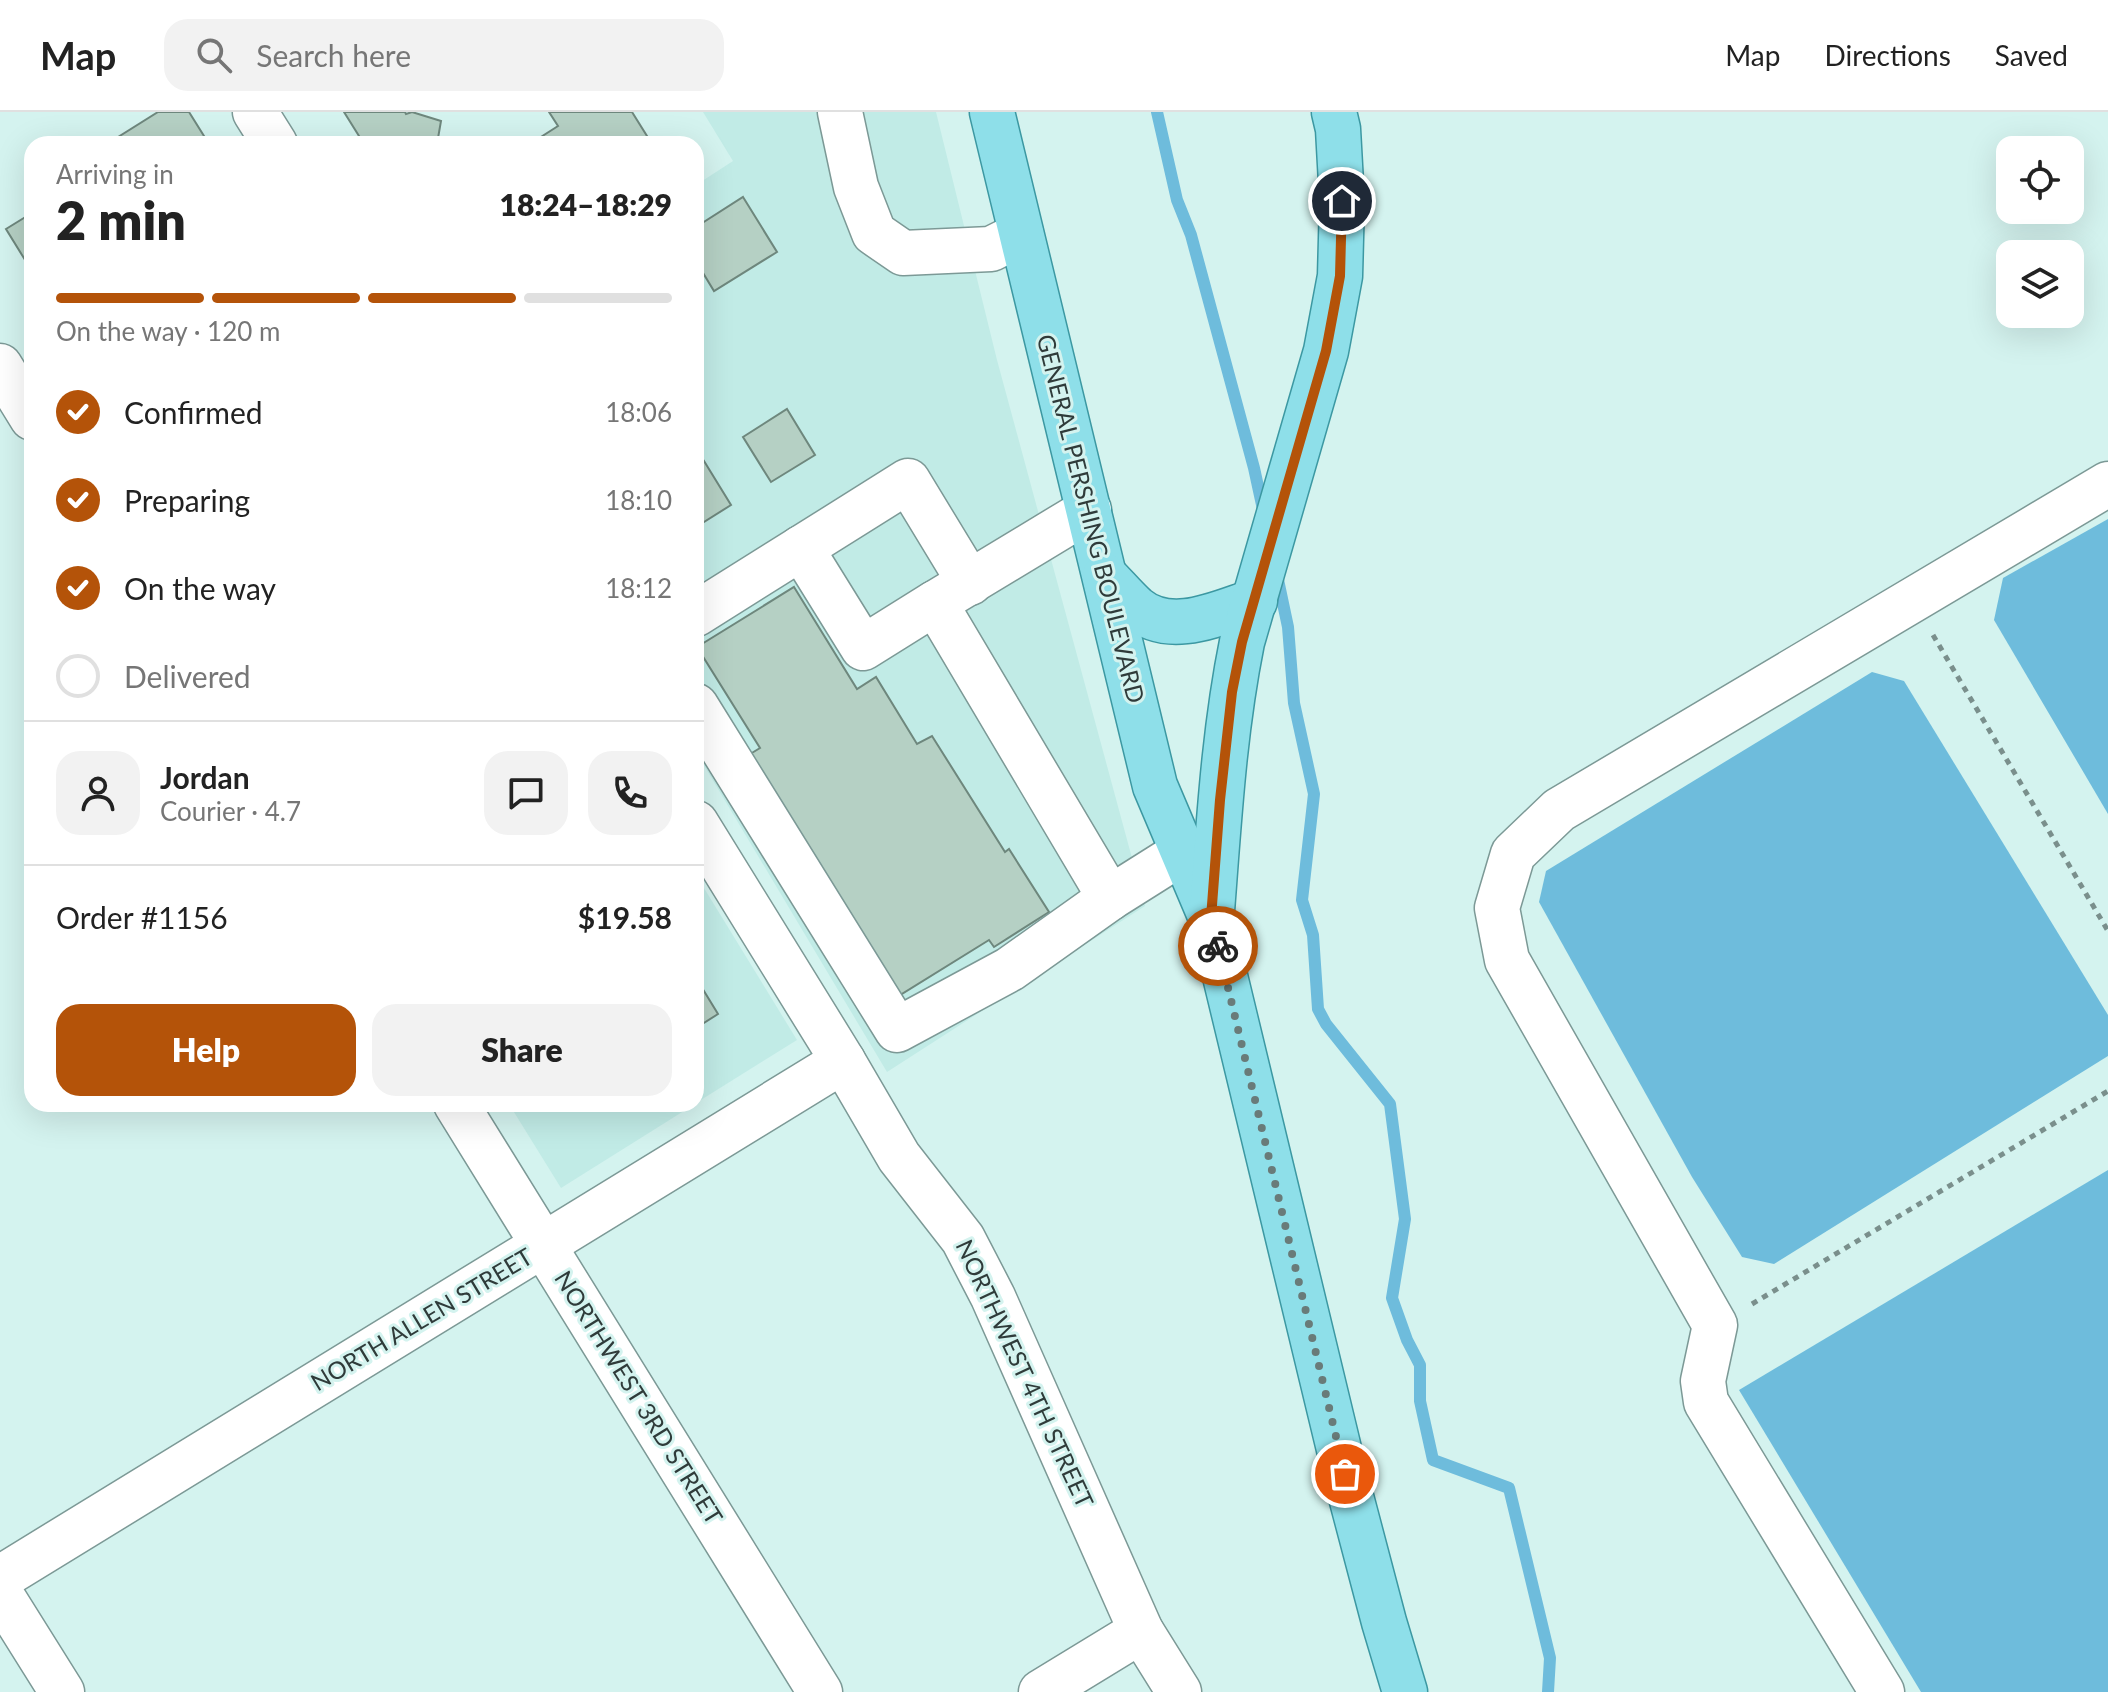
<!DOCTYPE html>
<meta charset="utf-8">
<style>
body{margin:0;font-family:Lato,sans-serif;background:#f2f2f2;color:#222;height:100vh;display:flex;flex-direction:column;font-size:30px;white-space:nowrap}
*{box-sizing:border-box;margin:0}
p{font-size:26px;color:#767676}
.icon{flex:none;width:44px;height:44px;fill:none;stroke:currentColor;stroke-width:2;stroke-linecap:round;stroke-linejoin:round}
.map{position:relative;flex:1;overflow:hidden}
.panel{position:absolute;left:24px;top:24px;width:680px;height:976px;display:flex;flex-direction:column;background:#fff;border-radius:24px;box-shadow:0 8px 32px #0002}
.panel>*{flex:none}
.buttons{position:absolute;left:1996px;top:24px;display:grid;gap:16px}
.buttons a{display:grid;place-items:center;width:88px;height:88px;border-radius:16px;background:#fff;box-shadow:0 8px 32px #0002;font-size:40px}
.pin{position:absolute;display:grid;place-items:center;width:68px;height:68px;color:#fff;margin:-34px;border:4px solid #fff;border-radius:50%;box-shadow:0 2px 8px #0007}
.courier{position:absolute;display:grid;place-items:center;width:80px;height:80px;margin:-40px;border:6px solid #b45309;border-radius:50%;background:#fff;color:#222;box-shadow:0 2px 10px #0007}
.head em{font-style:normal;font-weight:800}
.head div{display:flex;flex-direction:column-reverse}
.head{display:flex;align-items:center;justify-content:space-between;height:136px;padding:0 32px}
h1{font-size:52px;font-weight:800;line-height:60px}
.bar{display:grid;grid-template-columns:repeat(4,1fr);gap:12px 8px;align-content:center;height:96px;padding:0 32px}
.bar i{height:10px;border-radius:6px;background:#e0e0e0}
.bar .on{background:#b45309}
.bar p{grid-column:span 4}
.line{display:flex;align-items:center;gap:20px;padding:0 32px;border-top:2px solid #e0e0e0}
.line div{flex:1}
.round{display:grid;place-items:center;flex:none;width:84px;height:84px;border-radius:24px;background:#f2f2f2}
ol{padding:0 32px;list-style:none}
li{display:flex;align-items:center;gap:24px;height:88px}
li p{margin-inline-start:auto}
li .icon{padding:8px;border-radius:50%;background:#b45309;color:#fff;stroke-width:4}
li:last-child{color:#767676}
li i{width:44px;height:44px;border:4px solid #e0e0e0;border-radius:50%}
.action{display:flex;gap:16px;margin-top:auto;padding:16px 32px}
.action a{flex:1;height:92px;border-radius:24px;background:#b45309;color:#fff;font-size:32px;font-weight:800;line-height:92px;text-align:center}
.action a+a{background:#f2f2f2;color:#222}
header{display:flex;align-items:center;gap:48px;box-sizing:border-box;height:112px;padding:0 40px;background:#fff;border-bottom:2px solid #e0e0e0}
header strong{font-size:38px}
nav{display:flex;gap:44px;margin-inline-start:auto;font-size:28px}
.search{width:560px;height:72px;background:#f2f2f2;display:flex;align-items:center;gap:20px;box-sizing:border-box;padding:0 28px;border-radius:24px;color:#767676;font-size:30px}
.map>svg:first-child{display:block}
.built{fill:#c1ebe6}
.water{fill:#6ebcdc}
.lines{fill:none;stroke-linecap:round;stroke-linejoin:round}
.stream{stroke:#6ebcdc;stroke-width:12}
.building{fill:#b5d0c4;stroke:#6e877d;stroke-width:2}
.minor-casing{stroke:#7c9996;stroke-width:47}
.major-casing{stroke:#3c98a2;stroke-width:47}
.path{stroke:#7a8f8c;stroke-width:5;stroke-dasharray:6 6;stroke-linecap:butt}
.minor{stroke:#fff;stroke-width:44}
.major{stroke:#8edfe9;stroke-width:44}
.done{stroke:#697b79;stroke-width:8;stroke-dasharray:0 14.4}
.route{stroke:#b45309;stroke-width:10}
.labels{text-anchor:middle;stroke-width:6;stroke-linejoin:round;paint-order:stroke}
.street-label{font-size:24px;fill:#2f3b3a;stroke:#d4f3ef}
</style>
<header>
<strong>Map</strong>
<div class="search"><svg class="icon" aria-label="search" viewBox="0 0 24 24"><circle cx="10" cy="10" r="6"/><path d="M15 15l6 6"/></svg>Search here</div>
<nav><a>Map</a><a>Directions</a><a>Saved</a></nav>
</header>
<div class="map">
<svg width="2108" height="1580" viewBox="0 0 2108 1580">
<rect width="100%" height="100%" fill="#d4f3ef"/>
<!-- built -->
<g class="built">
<path d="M703,0H936L997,248L1145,794L887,960L696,640V73L733,49Z"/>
<path d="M696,763L797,928L696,991Z"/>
<path d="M509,992H695L561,1076Z"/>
</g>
<!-- water -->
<g class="water">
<path d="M2108,407V702L1994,508L2003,466Z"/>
<path d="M1872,560L1904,569L2108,903V944L1774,1152L1742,1145L1692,1065L1539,790L1546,759Z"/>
<path d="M2108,1058V1580H1921L1739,1278Z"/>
</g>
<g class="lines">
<!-- stream -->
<g class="stream">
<path d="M1157,0L1177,88L1191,123L1254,356L1264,402"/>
<path d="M1277,463L1288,515L1294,591L1314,682L1302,788L1313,823L1318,897L1326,912L1390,992L1405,1107L1392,1186L1407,1228L1420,1253V1289L1433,1348L1509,1376L1550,1546L1548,1580"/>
</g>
</g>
<!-- building -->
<g class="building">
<path d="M158,0H189L209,32H107Z"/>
<path d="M344,0H405L406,2L412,0L441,9L437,32H364Z"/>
<path d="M549,0H632L652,32H530L558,14Z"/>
<path d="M743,85L777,140L714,179L700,156L696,159V115Z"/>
<path d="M32,101V154L30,156L6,117Z"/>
<path d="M787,297L815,343L771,370L743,325Z"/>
<path d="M704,349L731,393L696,415V354Z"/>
<path d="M794,475L857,577L876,565L917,632L932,624L1005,740L1009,737L1049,800L994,835L989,828L892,888L742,647L760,636L697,535Z"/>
<path d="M696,866L718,902L696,916Z"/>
</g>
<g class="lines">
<!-- minor casing -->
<g class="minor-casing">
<g id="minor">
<path d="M255,0L275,32"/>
<path d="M840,0L856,75L874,121L903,141L991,137L1021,122"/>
<path d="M0,254L32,306"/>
<path d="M1089,398L935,491L1110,786L1183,740"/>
<path d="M801,436L863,536L935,491"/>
<path d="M696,502L908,369L970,471"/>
<path d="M696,594L897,918L1010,857L1110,786"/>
<path d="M696,711L843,949L899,1045L963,1127L993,1185L1141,1519L1179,1580"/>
<path d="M456,992L820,1580"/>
<path d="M0,1466L843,949"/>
<path d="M0,1481L62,1580"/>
<path d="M1041,1580L1141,1519"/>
<path d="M1882,1580L1706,1290L1703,1269L1715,1213L1507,848L1497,796L1513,742L1559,698L2108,372"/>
</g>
</g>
<!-- major casing -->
<g class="major-casing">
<g id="major">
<path d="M992,0L1155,674L1211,806L1345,1362L1384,1510L1405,1580"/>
<path d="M1105,464C1115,474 1125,486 1136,496C1171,525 1218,501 1255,489"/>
<path d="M1212,799C1219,709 1224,619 1242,530L1326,239L1340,164L1342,89L1338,17L1334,0"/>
</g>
</g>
<!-- path -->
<g class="path">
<path d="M1933,523L2108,819"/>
<path d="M1752,1192L2108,979"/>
</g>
<!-- minor -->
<use href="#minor" class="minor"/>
<!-- major -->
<use href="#major" class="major"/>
</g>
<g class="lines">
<!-- done -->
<path class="done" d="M1218,834L1345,1362"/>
<!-- route -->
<path class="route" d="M1218,834L1211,806L1220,688L1232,580L1242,530L1326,239L1340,164L1342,89"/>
</g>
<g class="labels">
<!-- street labels -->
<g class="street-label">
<text transform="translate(1090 407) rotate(76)" y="8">GENERAL PERSHING BOULEVARD</text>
<text transform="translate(422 1208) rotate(-31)" y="8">NORTH ALLEN STREET</text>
<text transform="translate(1024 1262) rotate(65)" y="8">NORTHWEST 4TH STREET</text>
<text transform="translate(638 1286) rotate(58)" y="8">NORTHWEST 3RD STREET</text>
</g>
</g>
</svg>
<div class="buttons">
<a><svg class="icon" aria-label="locate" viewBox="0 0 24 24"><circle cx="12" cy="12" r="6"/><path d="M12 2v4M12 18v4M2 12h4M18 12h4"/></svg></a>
<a><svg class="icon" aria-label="layers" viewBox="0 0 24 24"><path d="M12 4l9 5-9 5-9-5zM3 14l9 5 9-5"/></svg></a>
</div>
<div class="pin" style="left:1345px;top:1362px;background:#ea580c"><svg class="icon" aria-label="bag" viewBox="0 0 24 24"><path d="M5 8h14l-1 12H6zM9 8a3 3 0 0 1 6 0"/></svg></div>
<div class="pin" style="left:1342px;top:89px;background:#1f2937"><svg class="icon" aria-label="home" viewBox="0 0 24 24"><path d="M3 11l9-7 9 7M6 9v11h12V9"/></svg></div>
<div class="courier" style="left:1218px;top:834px"><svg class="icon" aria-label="bike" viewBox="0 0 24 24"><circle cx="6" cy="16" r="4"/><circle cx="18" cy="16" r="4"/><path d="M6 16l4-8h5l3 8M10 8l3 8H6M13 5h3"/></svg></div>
<section class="panel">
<div class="head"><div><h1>2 min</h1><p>Arriving in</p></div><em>18:24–18:29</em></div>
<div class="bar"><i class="on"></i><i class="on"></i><i class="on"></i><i></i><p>On the way · 120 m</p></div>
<ol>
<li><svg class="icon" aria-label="check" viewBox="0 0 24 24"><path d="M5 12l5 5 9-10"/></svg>Confirmed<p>18:06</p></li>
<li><svg class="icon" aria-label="check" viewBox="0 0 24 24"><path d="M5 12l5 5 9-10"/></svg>Preparing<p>18:10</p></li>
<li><svg class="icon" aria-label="check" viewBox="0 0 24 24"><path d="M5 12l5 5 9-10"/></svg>On the way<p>18:12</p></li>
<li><i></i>Delivered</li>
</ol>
<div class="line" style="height:144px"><a class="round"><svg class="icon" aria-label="person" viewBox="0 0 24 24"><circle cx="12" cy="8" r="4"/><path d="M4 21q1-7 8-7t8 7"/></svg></a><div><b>Jordan</b><p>Courier · 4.7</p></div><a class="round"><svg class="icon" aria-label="chat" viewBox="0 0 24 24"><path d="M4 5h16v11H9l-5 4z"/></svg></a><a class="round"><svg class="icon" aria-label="phone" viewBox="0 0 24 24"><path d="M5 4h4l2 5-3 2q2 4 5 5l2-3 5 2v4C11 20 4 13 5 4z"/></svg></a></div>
<div class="line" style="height:104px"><div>Order #1156</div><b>$19.58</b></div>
<div class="action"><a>Help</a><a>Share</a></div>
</section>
</div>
